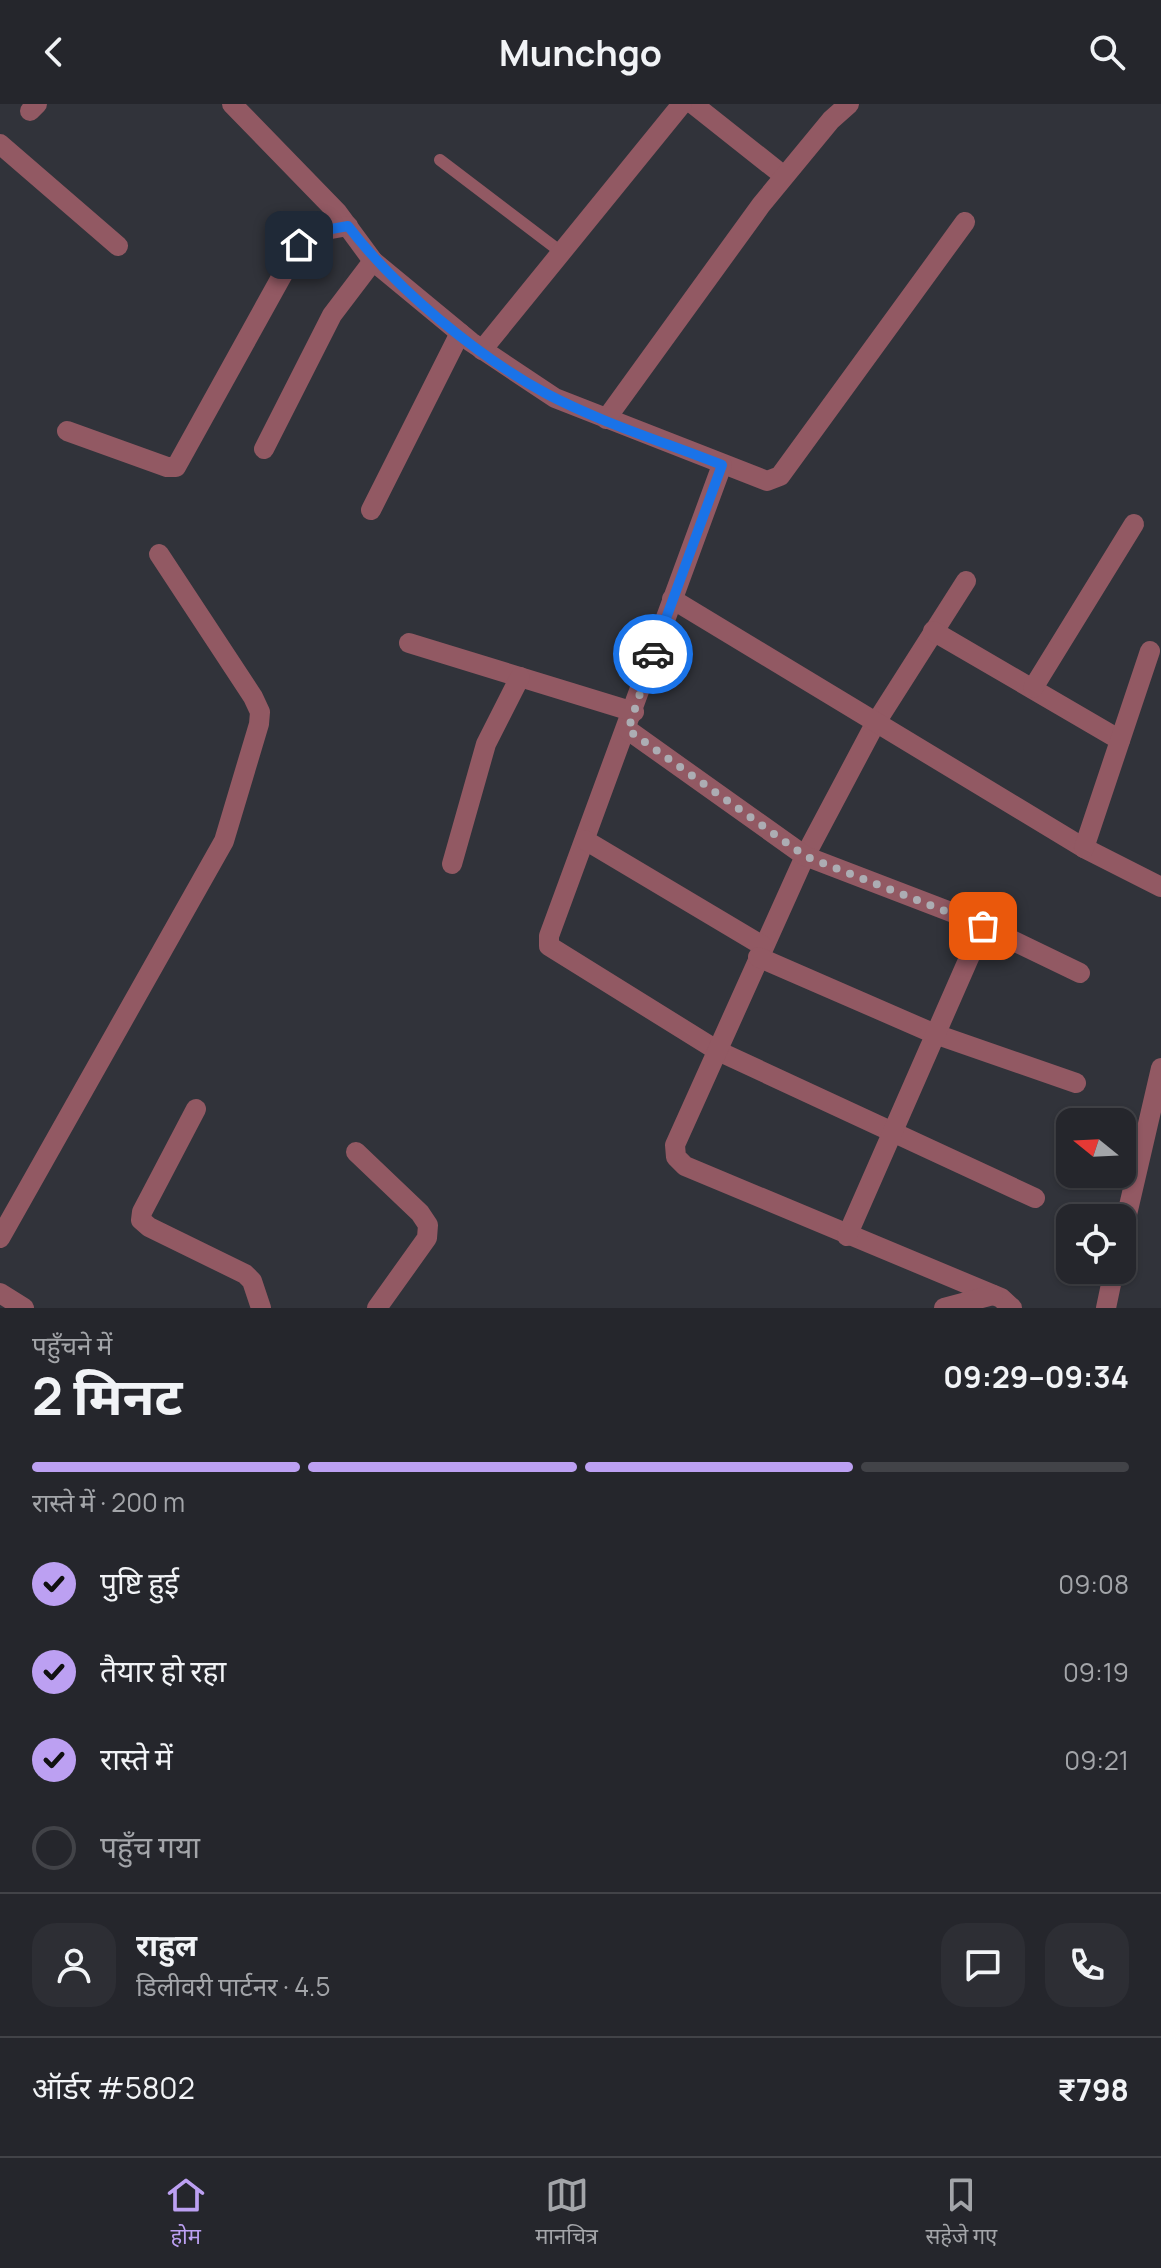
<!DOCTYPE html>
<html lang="hi">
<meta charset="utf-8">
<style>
body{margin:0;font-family:Manrope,"Noto Sans Devanagari",sans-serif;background:#2d2e34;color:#f1f3f6;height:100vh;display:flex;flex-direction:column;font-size:30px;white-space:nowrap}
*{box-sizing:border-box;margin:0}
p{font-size:26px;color:#a3a5a9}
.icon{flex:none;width:44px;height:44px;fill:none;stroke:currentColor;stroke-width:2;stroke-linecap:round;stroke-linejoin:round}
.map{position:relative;height:1204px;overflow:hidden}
.sheet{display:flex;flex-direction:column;background:#25262c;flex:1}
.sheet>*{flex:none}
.needle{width:52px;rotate:288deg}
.tools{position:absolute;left:1056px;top:1004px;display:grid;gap:16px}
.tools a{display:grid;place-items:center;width:80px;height:80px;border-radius:16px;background:#25262c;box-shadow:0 2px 6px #0004,0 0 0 2px #424348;font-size:40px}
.pin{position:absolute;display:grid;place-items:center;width:68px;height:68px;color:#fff;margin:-34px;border-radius:16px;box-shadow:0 4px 12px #0006}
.courier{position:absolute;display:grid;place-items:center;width:80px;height:80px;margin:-40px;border:6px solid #1a73e8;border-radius:50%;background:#fff;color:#222;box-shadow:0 2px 10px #0007}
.summary em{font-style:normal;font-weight:700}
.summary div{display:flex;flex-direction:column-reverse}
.summary{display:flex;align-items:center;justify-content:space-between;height:136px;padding:0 32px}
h1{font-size:52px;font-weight:700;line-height:60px}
.bar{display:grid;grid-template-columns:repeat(4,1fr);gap:12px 8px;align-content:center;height:96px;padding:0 32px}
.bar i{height:10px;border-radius:6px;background:#424348}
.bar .selected{background:#bca0f2}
.bar p{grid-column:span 4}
.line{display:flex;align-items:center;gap:20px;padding:0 32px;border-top:2px solid #424348}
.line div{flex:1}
.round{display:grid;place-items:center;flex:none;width:84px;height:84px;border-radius:24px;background:#2d2e34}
ol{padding:0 32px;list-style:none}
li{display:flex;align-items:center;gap:24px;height:88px}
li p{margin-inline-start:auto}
li .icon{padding:8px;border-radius:50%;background:#bca0f2;color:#111;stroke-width:4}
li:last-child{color:#a3a5a9}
li i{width:44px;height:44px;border:4px solid #424348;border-radius:50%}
header{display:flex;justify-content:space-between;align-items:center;height:104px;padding:0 32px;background:#25262c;font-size:36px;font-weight:700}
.menu{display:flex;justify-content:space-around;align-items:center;height:112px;border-top:2px solid #424348;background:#25262c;font-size:22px;color:#a3a5a9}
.menu a{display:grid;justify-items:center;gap:4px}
.menu .selected{color:#bca0f2}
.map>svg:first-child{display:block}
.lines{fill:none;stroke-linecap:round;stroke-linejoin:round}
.service{stroke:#925963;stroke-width:12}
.minor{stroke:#925963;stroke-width:20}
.done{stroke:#acadb3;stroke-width:8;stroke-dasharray:0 14.4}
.route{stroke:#1a73e8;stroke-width:10}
</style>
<header><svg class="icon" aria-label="back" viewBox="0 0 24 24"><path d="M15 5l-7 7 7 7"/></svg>Munchgo<svg class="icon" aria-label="search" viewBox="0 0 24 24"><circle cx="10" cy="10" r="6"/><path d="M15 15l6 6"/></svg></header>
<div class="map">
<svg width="1161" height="1204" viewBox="0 0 1161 1204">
<rect width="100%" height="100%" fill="#31333a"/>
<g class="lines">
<!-- service -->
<path class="service" d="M440,56L561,148"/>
<!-- minor -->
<g class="minor">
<path d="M232,0L337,108L373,157L471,238L555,294L767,377L780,372L965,118"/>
<path d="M693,0L784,72"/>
<path d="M30,7L37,0"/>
<path d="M0,40L118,142"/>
<path d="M482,246L682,0"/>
<path d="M606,315L761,101L831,16L849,0"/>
<path d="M67,327L167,363H176L299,141L309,129L348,122"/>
<path d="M264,345L332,211L373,157"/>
<path d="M722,361L549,832V842L718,947L1035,1094"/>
<path d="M371,406L460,229"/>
<path d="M966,477L875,620L805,752L675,1041L676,1053L685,1062L1001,1194L1012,1204"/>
<path d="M672,495L1084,744L1161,783"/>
<path d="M933,527L1120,636"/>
<path d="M409,539L634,608"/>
<path d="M1033,584L1134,420"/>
<path d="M628,626L805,752L964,813L1080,869"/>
<path d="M585,736L763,842"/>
<path d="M1084,744L1150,547"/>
<path d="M452,760L486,640L520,573"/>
<path d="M758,853L935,930L1076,979"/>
<path d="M196,1005L142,1108L141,1116L149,1123L245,1170L252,1177L261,1204"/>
<path d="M356,1048L420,1109L428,1121L427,1134L377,1204"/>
<path d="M847,1132L983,822"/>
<path d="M1122,1132L1161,964"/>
<path d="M0,1134L224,737L259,620L260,608L253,593L159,450"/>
<path d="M0,1189L24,1204"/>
<path d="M944,1204L993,1191"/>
<path d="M1106,1204L1114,1166"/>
</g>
</g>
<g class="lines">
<!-- done -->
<path class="done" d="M653,550L628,626L805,752L983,822"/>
<!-- route -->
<path class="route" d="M299,141L309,129L348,122C396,185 477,252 547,290C602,319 664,338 722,361L653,550"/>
</g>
</svg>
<div class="tools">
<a><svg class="needle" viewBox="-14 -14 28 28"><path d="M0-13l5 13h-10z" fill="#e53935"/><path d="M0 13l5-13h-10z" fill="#a3a5a9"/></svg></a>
<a><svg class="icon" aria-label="locate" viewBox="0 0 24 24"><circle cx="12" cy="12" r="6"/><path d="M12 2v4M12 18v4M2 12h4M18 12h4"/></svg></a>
</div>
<div class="pin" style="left:983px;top:822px;background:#ea580c"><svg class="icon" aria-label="bag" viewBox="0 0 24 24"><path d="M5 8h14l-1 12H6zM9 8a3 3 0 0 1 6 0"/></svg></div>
<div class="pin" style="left:299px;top:141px;background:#1f2937"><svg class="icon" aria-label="home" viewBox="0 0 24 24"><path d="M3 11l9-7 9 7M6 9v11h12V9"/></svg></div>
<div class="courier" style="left:653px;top:550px"><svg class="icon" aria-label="car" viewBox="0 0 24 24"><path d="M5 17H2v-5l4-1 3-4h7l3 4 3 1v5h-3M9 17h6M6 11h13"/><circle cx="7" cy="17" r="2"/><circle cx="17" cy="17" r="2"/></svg></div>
</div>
<section class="sheet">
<div class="summary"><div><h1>2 मिनट</h1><p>पहुँचने में</p></div><em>09:29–09:34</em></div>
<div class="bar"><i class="selected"></i><i class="selected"></i><i class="selected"></i><i></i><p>रास्ते में · 200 m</p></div>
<ol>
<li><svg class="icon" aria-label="check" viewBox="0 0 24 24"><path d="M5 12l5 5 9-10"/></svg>पुष्टि हुई<p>09:08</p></li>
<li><svg class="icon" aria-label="check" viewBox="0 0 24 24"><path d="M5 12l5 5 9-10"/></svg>तैयार हो रहा<p>09:19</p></li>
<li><svg class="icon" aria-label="check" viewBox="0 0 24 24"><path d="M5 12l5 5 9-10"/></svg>रास्ते में<p>09:21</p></li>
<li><i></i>पहुँच गया</li>
</ol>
<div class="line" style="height:144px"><a class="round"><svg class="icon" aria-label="person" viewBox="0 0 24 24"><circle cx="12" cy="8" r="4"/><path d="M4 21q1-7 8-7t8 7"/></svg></a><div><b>राहुल</b><p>डिलीवरी पार्टनर · 4.5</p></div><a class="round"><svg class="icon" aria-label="chat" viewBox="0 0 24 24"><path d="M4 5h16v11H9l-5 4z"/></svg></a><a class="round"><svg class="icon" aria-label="phone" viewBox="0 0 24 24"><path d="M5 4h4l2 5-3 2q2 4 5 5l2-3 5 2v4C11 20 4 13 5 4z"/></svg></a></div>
<div class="line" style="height:104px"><div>ऑर्डर #5802</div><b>₹798</b></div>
</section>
<nav class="menu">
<a class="selected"><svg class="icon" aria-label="home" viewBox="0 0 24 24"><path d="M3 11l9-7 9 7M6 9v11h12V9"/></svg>होम</a>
<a><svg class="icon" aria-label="map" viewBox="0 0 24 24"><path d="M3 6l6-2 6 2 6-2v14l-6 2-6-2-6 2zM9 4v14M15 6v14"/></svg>मानचित्र</a>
<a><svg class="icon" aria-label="saved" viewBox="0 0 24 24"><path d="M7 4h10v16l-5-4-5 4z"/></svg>सहेजे गए</a>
</nav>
